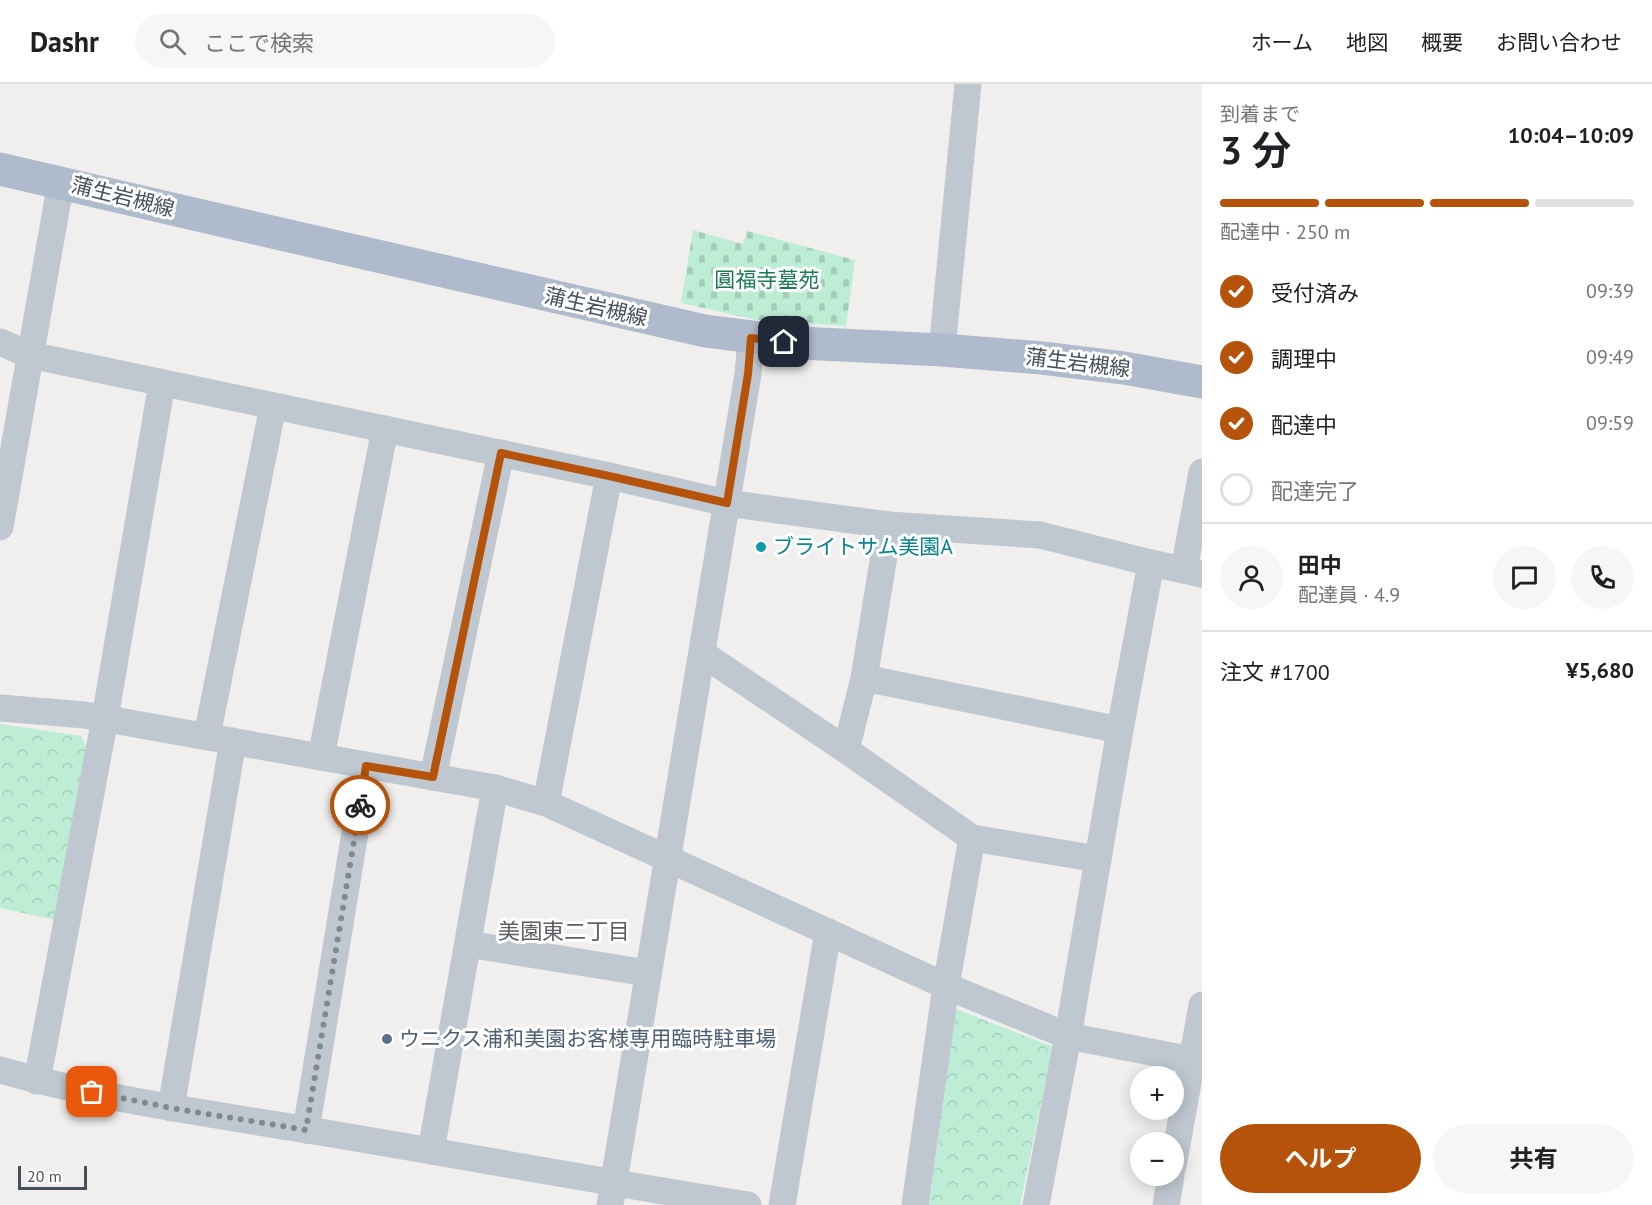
<!DOCTYPE html>
<html lang="ja">
<meta charset="utf-8">
<style>
body{margin:0;font-family:"PT Sans","Noto Sans JP",sans-serif;background:#f6f6f6;color:#202124;height:100vh;display:flex;flex-direction:column;font-size:22px;white-space:nowrap}
*{box-sizing:border-box;margin:0}
p{font-size:20px;color:#757577}
.icon{flex:none;width:33px;height:33px;fill:none;stroke:currentColor;stroke-width:2;stroke-linecap:round;stroke-linejoin:round}
.map{position:relative;flex:1;overflow:hidden}
.details{display:flex;flex-direction:column;background:#fff;width:450px}
.details>*{flex:none}
.buttons{position:absolute;left:1130px;top:982px;display:grid;gap:12px}
.buttons a{display:grid;place-items:center;width:54px;height:54px;border-radius:50%;background:#fff;box-shadow:0 3px 15px #0003;font-size:30px}
.scale{position:absolute;left:18px;bottom:15px;width:69px;box-sizing:border-box;padding-left:6px;border:3px solid #47505b;border-top:0;font-size:16px;line-height:21px;white-space:nowrap;color:#47505b;-webkit-text-stroke:4px #fff;paint-order:stroke}
.pin{position:absolute;display:grid;place-items:center;width:51px;height:51px;color:#fff;margin:-26px;border-radius:12px;box-shadow:0 3px 9px #0006}
.courier{position:absolute;display:grid;place-items:center;width:60px;height:60px;margin:-30px;border:4px solid #b45309;border-radius:50%;background:#fff;color:#222;box-shadow:0 2px 8px #0007}
.headline em{font-style:normal;font-weight:700}
.headline div{display:flex;flex-direction:column-reverse}
.headline{display:flex;align-items:center;justify-content:space-between;height:102px;padding:0 18px}
h1{font-size:39px;font-weight:700;line-height:45px}
.bar{display:grid;grid-template-columns:repeat(4,1fr);gap:9px 6px;align-content:center;height:72px;padding:0 18px}
.bar i{height:8px;border-radius:4px;background:#e0e0e0}
.bar .on{background:#b45309}
.bar p{grid-column:span 4}
.line{display:flex;align-items:center;gap:15px;padding:0 18px;border-top:2px solid #e0e0e0}
.line div{flex:1}
.round{display:grid;place-items:center;flex:none;width:63px;height:63px;border-radius:32px;background:#f6f6f6}
ol{padding:0 18px;list-style:none}
li{display:flex;align-items:center;gap:18px;height:66px}
li p{margin-inline-start:auto}
li .icon{padding:6px;border-radius:50%;background:#b45309;color:#fff;stroke-width:4}
li:last-child{color:#757577}
li i{width:33px;height:33px;border:3px solid #e0e0e0;border-radius:50%}
.action{display:flex;gap:12px;margin-top:auto;padding:12px 18px}
.action a{flex:1;height:69px;border-radius:36px;background:#b45309;color:#fff;font-size:24px;font-weight:700;line-height:69px;text-align:center}
.action a+a{background:#f6f6f6;color:#202124}
header{display:flex;align-items:center;gap:36px;box-sizing:border-box;height:84px;padding:0 30px;background:#fff;border-bottom:2px solid #e0e0e0}
header strong{font-size:28px}
nav{display:flex;gap:33px;margin-inline-start:auto;font-size:21px}
.search{width:420px;height:54px;background:#f6f6f6;display:flex;align-items:center;gap:15px;box-sizing:border-box;padding:0 21px;border-radius:33px;color:#757577;font-size:22px}
main{display:flex;flex:1;min-height:0}
.map>svg:first-child{display:block}
.cemetery{fill:url(#cemetery-stones)}
.park{fill:url(#park-crowns)}
.lines{fill:none;stroke-linecap:round;stroke-linejoin:round}
.minor{stroke:#bfc7d0;stroke-width:27}
.major{stroke:#afbbcc;stroke-width:33}
.done{stroke:#82888e;stroke-width:6;stroke-dasharray:0 10.8}
.route{stroke:#b45309;stroke-width:8}
.culture-dot{fill:#0f9aa8;stroke:#fff;stroke-width:2}
.service-dot{fill:#5c6f8a;stroke:#fff;stroke-width:2}
.labels{text-anchor:middle;stroke-width:6;stroke-linejoin:round;paint-order:stroke}
.street-label{font-size:21px;fill:#47505b;stroke:#fff}
.park-label{font-size:21px;fill:#1b7954;stroke:#fff}
.culture-label{font-size:21px;fill:#0d838f;stroke:#fff;text-anchor:start}
.service-label{font-size:21px;fill:#4e5e75;stroke:#fff;text-anchor:start}
.neighbourhood-label{font-size:22px;fill:#5b5e63;stroke:#fff}
</style>
<header>
<strong>Dashr</strong>
<div class="search"><svg class="icon" aria-label="search" viewBox="0 0 24 24"><circle cx="10" cy="10" r="6"/><path d="M15 15l6 6"/></svg>ここで検索</div>
<nav><a>ホーム</a><a>地図</a><a>概要</a><a>お問い合わせ</a></nav>
</header>
<main>
<div class="map">
<svg width="1202" height="1121" viewBox="0 0 1202 1121">
<defs>
<pattern id="cemetery-stones" width="16" height="16" patternUnits="userSpaceOnUse" patternTransform="scale(1.5)"><rect width="16" height="16" fill="#beedd5"/><path d="M2 7V4a2 2 0 0 1 4 0v3zM10 15v-3a2 2 0 0 1 4 0v3z" fill="#a5cdb9"/></pattern>
<pattern id="park-crowns" width="20" height="18" patternUnits="userSpaceOnUse" patternTransform="scale(1.5)"><rect width="20" height="18" fill="#beedd5"/><path d="M2 6a3 3 0 1 1 6 0M12 15a3 3 0 1 1 6 0" fill="none" stroke="#a5cdb9"/></pattern>
</defs>
<rect width="100%" height="100%" fill="#f1efee"/>
<!-- cemetery -->
<path class="cemetery" d="M693,146L743,160L747,147L855,176L846,242L757,236L681,219Z"/>
<!-- park -->
<g class="park">
<path d="M0,640L81,652L87,663L56,836L0,824Z"/>
<path d="M956,925L1053,963L1020,1121H929Z"/>
</g>
<g class="lines">
<!-- minor -->
<g class="minor">
<path d="M0,258L30,271L609,392L727,419L889,441L1040,451L1151,479"/>
<path d="M942,266L968,0"/>
<path d="M0,443L61,98"/>
<path d="M1184,486L1202,388"/>
<path d="M703,570L846,666L972,754"/>
<path d="M864,594L889,441"/>
<path d="M0,624L85,631L495,704L546,719L946,902L1068,952L1202,978"/>
<path d="M1120,646L1151,479L1202,490"/>
<path d="M207,652L273,322"/>
<path d="M846,666L864,594L1120,646L1098,775L972,754L946,902L915,1121"/>
<path d="M321,673L385,345"/>
<path d="M433,693L501,369"/>
<path d="M546,719L609,392"/>
<path d="M468,860L647,889"/>
<path d="M0,986C105,1016 213,1030 320,1048C463,1072 605,1098 748,1121"/>
<path d="M37,997L105,634L162,299"/>
<path d="M171,1024L233,657"/>
<path d="M306,1046L366,682"/>
<path d="M431,1067L495,704"/>
<path d="M1173,1082L1202,921"/>
<path d="M610,1121L748,290L751,254"/>
<path d="M782,1121L828,848"/>
<path d="M1036,1121L1068,952L1098,775"/>
<path d="M1166,1121L1171,1092"/>
</g>
<!-- major -->
<path class="major" d="M0,85L198,131L705,247L800,259L942,266L1042,274L1124,284L1202,298"/>
</g>
<g class="lines">
<!-- done -->
<path class="done" d="M92,1008L171,1024L306,1046L360,721"/>
<!-- route -->
<path class="route" d="M360,721L366,682L433,693L501,369L609,392L727,419L748,290L751,254L784,258"/>
</g>
<!-- markers -->
<circle class="culture-dot" cx="761" cy="463" r="6"/>
<circle class="service-dot" cx="387" cy="955" r="6"/>
<g class="labels">
<!-- street labels -->
<g class="street-label">
<text transform="translate(123 113) rotate(14)" y="7">蒲生岩槻線</text>
<text transform="translate(596 223) rotate(13)" y="7">蒲生岩槻線</text>
<text transform="translate(1078 279) rotate(7)" y="7">蒲生岩槻線</text>
</g>
<!-- park labels -->
<g class="park-label">
<text x="767" y="203">圓福寺墓苑</text>
</g>
<!-- culture labels -->
<g class="culture-label">
<text x="773" y="470">ブライトサム美園A</text>
</g>
<!-- service labels -->
<g class="service-label">
<text x="399" y="962">ウニクス浦和美園お客様専用臨時駐車場</text>
</g>
<!-- neighbourhood labels -->
<g class="neighbourhood-label">
<text x="564" y="855">美園東二丁目</text>
</g>
</g>
</svg>
<div class="buttons">
<a>+</a>
<a>−</a>
</div>
<div class="scale">20 m</div>
<div class="pin" style="left:92px;top:1008px;background:#ea580c"><svg class="icon" aria-label="bag" viewBox="0 0 24 24"><path d="M5 8h14l-1 12H6zM9 8a3 3 0 0 1 6 0"/></svg></div>
<div class="pin" style="left:784px;top:258px;background:#1f2937"><svg class="icon" aria-label="home" viewBox="0 0 24 24"><path d="M3 11l9-7 9 7M6 9v11h12V9"/></svg></div>
<div class="courier" style="left:360px;top:721px"><svg class="icon" aria-label="bike" viewBox="0 0 24 24"><circle cx="6" cy="16" r="4"/><circle cx="18" cy="16" r="4"/><path d="M6 16l4-8h5l3 8M10 8l3 8H6M13 5h3"/></svg></div>
</div>
<section class="details">
<div class="headline"><div><h1>3 分</h1><p>到着まで</p></div><em>10:04–10:09</em></div>
<div class="bar"><i class="on"></i><i class="on"></i><i class="on"></i><i></i><p>配達中 · 250 m</p></div>
<ol>
<li><svg class="icon" aria-label="check" viewBox="0 0 24 24"><path d="M5 12l5 5 9-10"/></svg>受付済み<p>09:39</p></li>
<li><svg class="icon" aria-label="check" viewBox="0 0 24 24"><path d="M5 12l5 5 9-10"/></svg>調理中<p>09:49</p></li>
<li><svg class="icon" aria-label="check" viewBox="0 0 24 24"><path d="M5 12l5 5 9-10"/></svg>配達中<p>09:59</p></li>
<li><i></i>配達完了</li>
</ol>
<div class="line" style="height:108px"><a class="round"><svg class="icon" aria-label="person" viewBox="0 0 24 24"><circle cx="12" cy="8" r="4"/><path d="M4 21q1-7 8-7t8 7"/></svg></a><div><b>田中</b><p>配達員 · 4.9</p></div><a class="round"><svg class="icon" aria-label="chat" viewBox="0 0 24 24"><path d="M4 5h16v11H9l-5 4z"/></svg></a><a class="round"><svg class="icon" aria-label="phone" viewBox="0 0 24 24"><path d="M5 4h4l2 5-3 2q2 4 5 5l2-3 5 2v4C11 20 4 13 5 4z"/></svg></a></div>
<div class="line" style="height:78px"><div>注文 #1700</div><b>¥5,680</b></div>
<div class="action"><a>ヘルプ</a><a>共有</a></div>
</section>
</main>
